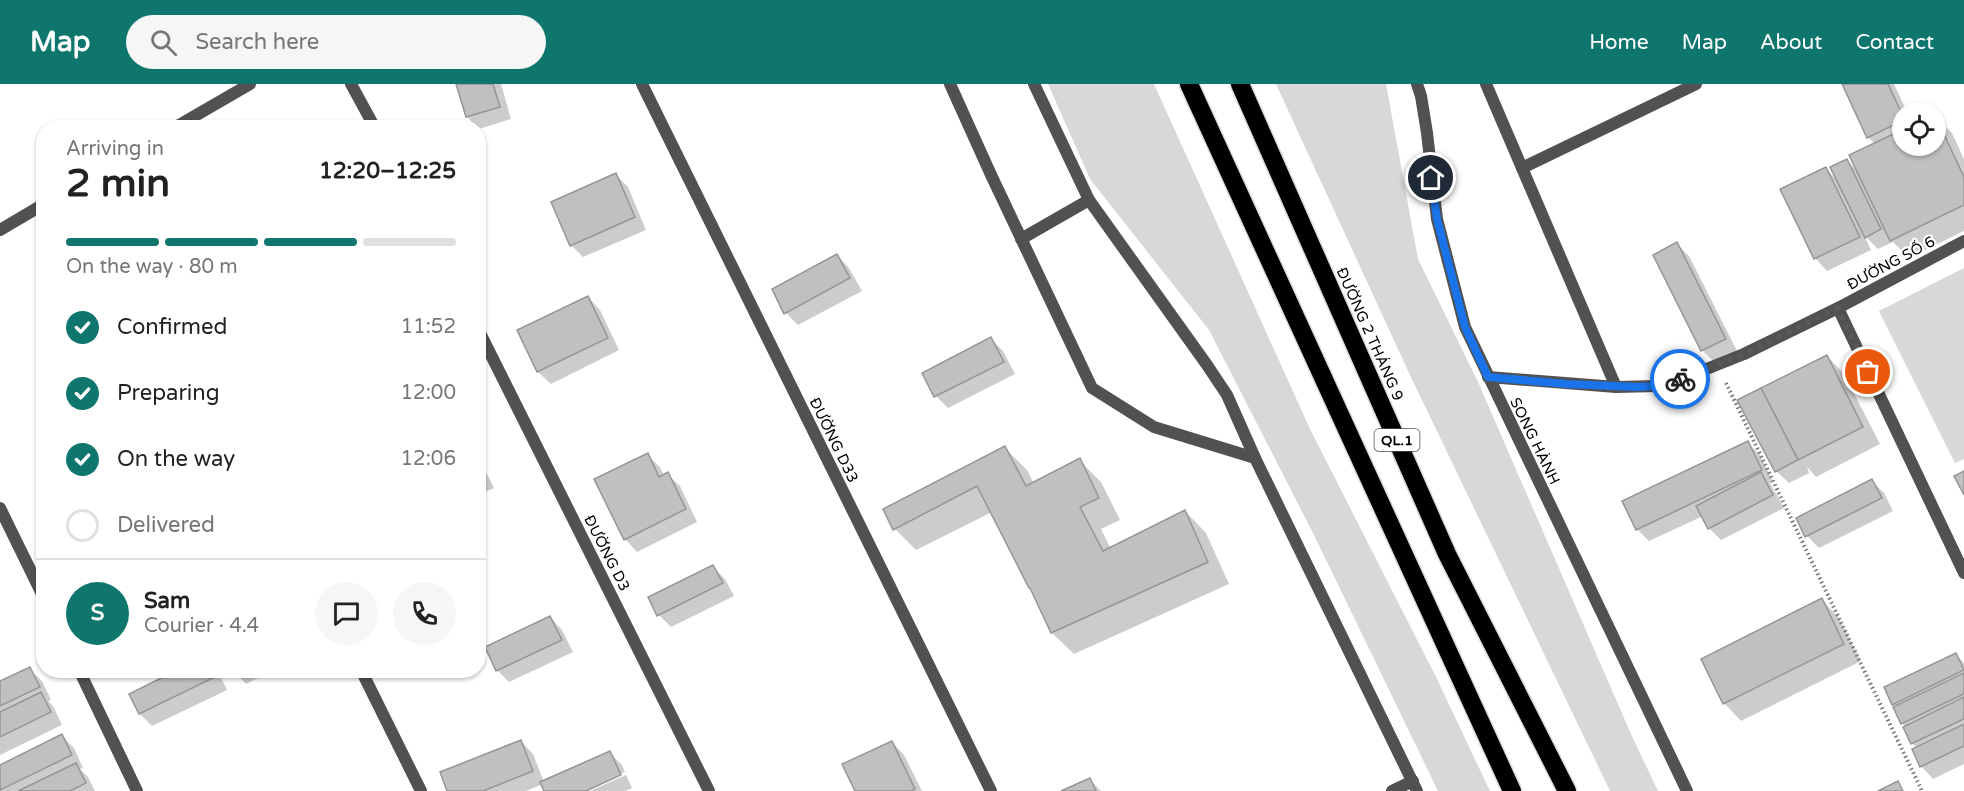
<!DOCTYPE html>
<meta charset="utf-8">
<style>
body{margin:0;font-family:"Varela Round",sans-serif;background:#f6f6f6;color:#222;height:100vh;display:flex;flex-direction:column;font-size:22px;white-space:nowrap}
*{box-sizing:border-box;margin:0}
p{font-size:20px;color:#767676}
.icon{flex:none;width:33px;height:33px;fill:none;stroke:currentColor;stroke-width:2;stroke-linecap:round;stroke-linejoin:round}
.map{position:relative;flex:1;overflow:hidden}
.drawer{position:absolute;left:36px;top:36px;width:450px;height:558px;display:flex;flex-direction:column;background:#fff;border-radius:24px;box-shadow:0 2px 4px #0004}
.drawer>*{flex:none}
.controls{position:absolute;left:1892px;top:18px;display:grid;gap:12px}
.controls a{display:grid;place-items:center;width:54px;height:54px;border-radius:50%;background:#fff;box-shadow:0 2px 4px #0004;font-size:30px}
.pin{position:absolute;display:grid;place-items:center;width:51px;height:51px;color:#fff;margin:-26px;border:3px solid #fff;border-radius:50%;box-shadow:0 2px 6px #0007}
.courier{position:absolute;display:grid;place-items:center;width:60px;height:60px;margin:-30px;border:4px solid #1a73e8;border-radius:50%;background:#fff;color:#222;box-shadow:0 2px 8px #0007}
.summary em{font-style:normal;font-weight:800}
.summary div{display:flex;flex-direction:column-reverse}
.summary{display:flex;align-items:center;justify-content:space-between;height:102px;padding:0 30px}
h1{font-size:39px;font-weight:800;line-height:45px}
.bar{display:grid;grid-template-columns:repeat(4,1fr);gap:9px 6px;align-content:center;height:72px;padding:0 30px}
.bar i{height:8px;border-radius:4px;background:#e0e0e0}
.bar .current{background:#0f766e}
.bar p{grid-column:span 4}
.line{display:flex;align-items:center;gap:15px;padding:0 30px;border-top:2px solid #e0e0e0}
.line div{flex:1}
.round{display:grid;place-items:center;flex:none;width:63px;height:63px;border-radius:32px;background:#f6f6f6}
ol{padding:0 30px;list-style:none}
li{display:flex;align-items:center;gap:18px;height:66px}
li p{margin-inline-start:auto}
li .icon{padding:6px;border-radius:50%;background:#0f766e;color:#fff;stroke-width:4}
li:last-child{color:#767676}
li i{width:33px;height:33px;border:3px solid #e0e0e0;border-radius:50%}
header{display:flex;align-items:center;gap:36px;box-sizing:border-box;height:84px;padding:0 30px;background:#0f766e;color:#fff}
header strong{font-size:28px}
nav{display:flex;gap:33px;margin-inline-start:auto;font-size:21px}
.search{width:420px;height:54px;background:#f6f6f6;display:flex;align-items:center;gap:15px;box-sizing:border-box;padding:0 21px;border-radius:33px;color:#767676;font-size:22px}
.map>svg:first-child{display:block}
.green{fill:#d8d8d8}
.shadow{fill:#0003}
.building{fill:#c0c0c0;stroke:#959595;stroke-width:1.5}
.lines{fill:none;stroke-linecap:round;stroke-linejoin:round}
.highway-casing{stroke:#dbdbdb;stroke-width:21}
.path{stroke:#737373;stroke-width:4;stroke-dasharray:1.5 3;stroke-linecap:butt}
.street{stroke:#515151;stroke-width:12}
.highway{stroke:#000;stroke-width:18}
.done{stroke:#595959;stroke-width:6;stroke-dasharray:0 10.8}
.route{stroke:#1a73e8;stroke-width:8}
.labels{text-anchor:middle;stroke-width:4.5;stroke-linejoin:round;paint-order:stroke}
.shield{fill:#fff;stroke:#4c4c4c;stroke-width:1.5}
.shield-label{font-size:14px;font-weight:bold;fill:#000}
.street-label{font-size:15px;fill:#000;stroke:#fff}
</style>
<header>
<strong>Map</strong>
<div class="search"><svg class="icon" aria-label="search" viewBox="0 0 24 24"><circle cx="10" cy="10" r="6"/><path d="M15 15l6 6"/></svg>Search here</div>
<nav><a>Home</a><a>Map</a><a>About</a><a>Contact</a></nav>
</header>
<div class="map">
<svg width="1964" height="707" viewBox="0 0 1964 707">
<rect width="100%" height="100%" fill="#fff"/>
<!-- green -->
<g class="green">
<path d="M1048,0H1154L1310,345L1436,593L1490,707H1438L1313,449L1209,246L1090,95Z"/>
<path d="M1276,0H1386L1418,175L1478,298L1631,650L1658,707H1610L1409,289Z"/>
<path d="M1964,184V375L1955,379L1879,227Z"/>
</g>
<!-- shadow -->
<g class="shadow">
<path d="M458,0H501L511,35L479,45L467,33Z"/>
<path d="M1844,0H1894L1907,28H1902V62H1935V33L1952,49L1964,75V147L1909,174L1893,158L1878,165L1864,151L1871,166L1827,187L1815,174L1826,85L1838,97L1847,77L1859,88L1875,60L1868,53Z"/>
<path d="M616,91L628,103L646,146L583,173L571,161Z"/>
<path d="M1677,160L1689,172L1737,267L1715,279L1702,266L1655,171Z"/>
<path d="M837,171L849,184L862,207L798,241L786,229Z"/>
<path d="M588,213L600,226L619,266L551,300L538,288L519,247Z"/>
<path d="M991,255L1003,267L1015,290L948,324L936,312Z"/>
<path d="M1827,272L1844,290L1880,360L1816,393L1807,383L1809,389L1789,399L1776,387Z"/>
<path d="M1748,359L1760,371L1773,398L1770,399L1784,424L1721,456L1709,444L1703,432L1649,457L1637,445Z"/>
<path d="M1005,364L1027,386L1034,400L1079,376L1101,398L1120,436L1101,445L1111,465L1185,427L1206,449L1229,500L1074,570L1052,549L1034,507L992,428L916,466L895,445Z"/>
<path d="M647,371L660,383L664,392L667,390L680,402L697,438L637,468L625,455Z"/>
<path d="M478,380L486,388L494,404L478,411Z"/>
<path d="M1872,397L1884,409L1893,427L1819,464L1807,452L1798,435Z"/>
<path d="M713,483L725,495L734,512L671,543L659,531Z"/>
<path d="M1822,516L1839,534L1861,577L1741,637L1724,619Z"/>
<path d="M550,533L562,546L573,568L509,598L497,586Z"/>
<path d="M1956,571L1964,579V680L1933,695L1921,682L1917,664L1912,659L1906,643L1902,639L1893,620Z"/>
<path d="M29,585L42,597L51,616L48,617L53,622L62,641L0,671V599Z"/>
<path d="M180,586L218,587L227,606L152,642L140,630L131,611Z"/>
<path d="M233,586H274L246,600Z"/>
<path d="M62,652L74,664L83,684L80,685L88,693L95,707H0V682Z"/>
<path d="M521,657L533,670L544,698L610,669L622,681L625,688L582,707H545L543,700L526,707H449L442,688Z"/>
<path d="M892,658L904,671L922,707H857L844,681Z"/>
<path d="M626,691L632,704L625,707H590Z"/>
<path d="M1089,695L1101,707H1064Z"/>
</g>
<!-- building -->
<g class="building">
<path d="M456,0H493L500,23L466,33Z"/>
<path d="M1842,0H1888L1902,30V37L1867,54Z"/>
<path d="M1935,31L1964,93V121L1890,157L1849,71L1902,46V62H1935Z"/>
<path d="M1847,75L1881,145L1865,154L1830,83Z"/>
<path d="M1826,83L1860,153L1814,175L1780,105Z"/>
<path d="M616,89L635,133L570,162L551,118Z"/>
<path d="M1677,158L1726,255L1701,267L1653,171Z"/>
<path d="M837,170L850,194L784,230L772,205Z"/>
<path d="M588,212L608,254L537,288L517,246Z"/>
<path d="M991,253L1004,278L934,313L922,289Z"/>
<path d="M1827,271L1863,343L1798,376L1761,304Z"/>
<path d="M1761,304L1798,376L1775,388L1737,316Z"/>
<path d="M1748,357L1762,386L1636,446L1622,417Z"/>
<path d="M1005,362L1026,402L1080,374L1099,414L1080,423L1103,467L1185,426L1208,478L1051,549L1030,504H1029L977,402L893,446L883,425Z"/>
<path d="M648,369L659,393L668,388L686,425L624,456L594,395Z"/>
<path d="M1964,387V411L1954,392Z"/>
<path d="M1761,388L1773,411L1708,445L1696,422Z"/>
<path d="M1872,395L1882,414L1805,453L1796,434Z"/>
<path d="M713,481L723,499L657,532L648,513Z"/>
<path d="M1822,514L1844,560L1723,620L1701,575Z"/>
<path d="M550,532L562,556L496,587L485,563Z"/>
<path d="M1956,569L1964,586L1892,621L1884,603Z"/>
<path d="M30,583L40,603L0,622V597Z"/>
<path d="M177,586H212L215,593L139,630L129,610Z"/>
<path d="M1964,589V610L1901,640L1893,623Z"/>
<path d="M41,608L51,628L0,653V628Z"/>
<path d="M1964,613V635L1911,660L1903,643Z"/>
<path d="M1964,640V662L1920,683L1912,665Z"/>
<path d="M62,650L72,671L0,706V681Z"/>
<path d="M521,656L533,687L483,707H447L440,688Z"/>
<path d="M892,657L915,705L911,707H855L842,680Z"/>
<path d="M610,667L621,691L586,707H544L540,698Z"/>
<path d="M76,679L86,699L70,707H18Z"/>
<path d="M1090,694L1096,707H1061Z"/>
<path d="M1898,697L1903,707H1878Z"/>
</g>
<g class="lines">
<!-- highway casing -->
<g class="highway-casing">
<g id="highway">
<path d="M1189,0L1512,707"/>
<path d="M1240,0L1447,470L1567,707"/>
</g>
</g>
<!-- path -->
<path class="path" d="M1726,299L1922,707"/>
<!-- street -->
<g class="street">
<path d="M351,0L375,44"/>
<path d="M642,0L991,707"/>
<path d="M950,0L992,93L1092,304L1154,343L1255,374L1417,707"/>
<path d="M1034,0L1089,116L1207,281L1227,311L1255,374"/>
<path d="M1417,0L1421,12L1427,49L1437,135L1465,243L1687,707"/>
<path d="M1486,0L1616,303"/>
<path d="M174,44L250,0"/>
<path d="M1522,84L1696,0"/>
<path d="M0,146L44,120"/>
<path d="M1021,155L1089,116"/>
<path d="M1838,224L1964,489"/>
<path d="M478,245L709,707"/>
<path d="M1488,293L1616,303L1658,302L1694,290L1744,270L1838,224L1964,157"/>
<path d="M0,424L44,514"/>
<path d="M79,586L137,707"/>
<path d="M361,586L421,707"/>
<path d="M1392,707L1413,697"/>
</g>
<!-- highway -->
<use href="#highway" class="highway"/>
</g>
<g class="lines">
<!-- done -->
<path class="done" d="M1680,295L1744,270L1838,224L1868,288"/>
<!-- route -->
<path class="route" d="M1431,94L1437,135L1465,243L1488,293L1567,300L1637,303L1658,302L1680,295"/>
</g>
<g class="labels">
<!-- shield labels -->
<rect class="shield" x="1374.5" y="345" width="45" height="22" rx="4.5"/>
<g class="shield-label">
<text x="1397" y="361">QL.1</text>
</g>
<!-- street labels -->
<g class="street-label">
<text transform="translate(1891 179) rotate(-28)" y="5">ĐƯỜNG SỐ 6</text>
<text transform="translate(1370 250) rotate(66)" y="5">ĐƯỜNG 2 THÁNG 9</text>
<text transform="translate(834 356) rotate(64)" y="5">ĐƯỜNG D33</text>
<text transform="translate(1535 357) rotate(64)" y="5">SONG HÀNH</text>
<text transform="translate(607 469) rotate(63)" y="5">ĐƯỜNG D3</text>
</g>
</g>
</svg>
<div class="controls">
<a><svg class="icon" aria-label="locate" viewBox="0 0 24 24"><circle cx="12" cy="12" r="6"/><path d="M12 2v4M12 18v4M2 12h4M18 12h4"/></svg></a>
</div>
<div class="pin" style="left:1868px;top:288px;background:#ea580c"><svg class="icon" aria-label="bag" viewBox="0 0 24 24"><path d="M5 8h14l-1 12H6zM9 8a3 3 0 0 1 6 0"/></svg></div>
<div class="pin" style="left:1431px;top:94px;background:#1f2937"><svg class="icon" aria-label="home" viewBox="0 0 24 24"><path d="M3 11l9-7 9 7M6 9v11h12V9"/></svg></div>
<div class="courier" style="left:1680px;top:295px"><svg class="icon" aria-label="bike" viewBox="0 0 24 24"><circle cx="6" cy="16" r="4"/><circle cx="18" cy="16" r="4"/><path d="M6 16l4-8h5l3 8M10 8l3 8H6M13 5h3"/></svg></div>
<section class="drawer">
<div class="summary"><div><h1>2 min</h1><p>Arriving in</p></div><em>12:20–12:25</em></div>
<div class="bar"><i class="current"></i><i class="current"></i><i class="current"></i><i></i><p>On the way · 80 m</p></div>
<ol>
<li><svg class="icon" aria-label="check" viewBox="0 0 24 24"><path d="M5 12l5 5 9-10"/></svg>Confirmed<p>11:52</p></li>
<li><svg class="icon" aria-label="check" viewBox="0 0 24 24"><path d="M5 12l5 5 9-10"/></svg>Preparing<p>12:00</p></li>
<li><svg class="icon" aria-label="check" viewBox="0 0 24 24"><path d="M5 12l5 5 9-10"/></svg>On the way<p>12:06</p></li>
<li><i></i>Delivered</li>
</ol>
<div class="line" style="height:108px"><b class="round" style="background:#0f766e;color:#fff">S</b><div><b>Sam</b><p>Courier · 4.4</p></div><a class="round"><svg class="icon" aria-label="chat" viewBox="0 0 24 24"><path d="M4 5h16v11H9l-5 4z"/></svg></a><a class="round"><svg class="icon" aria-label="phone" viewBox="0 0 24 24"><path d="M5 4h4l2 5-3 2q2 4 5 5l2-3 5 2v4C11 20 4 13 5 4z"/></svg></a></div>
</section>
</div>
